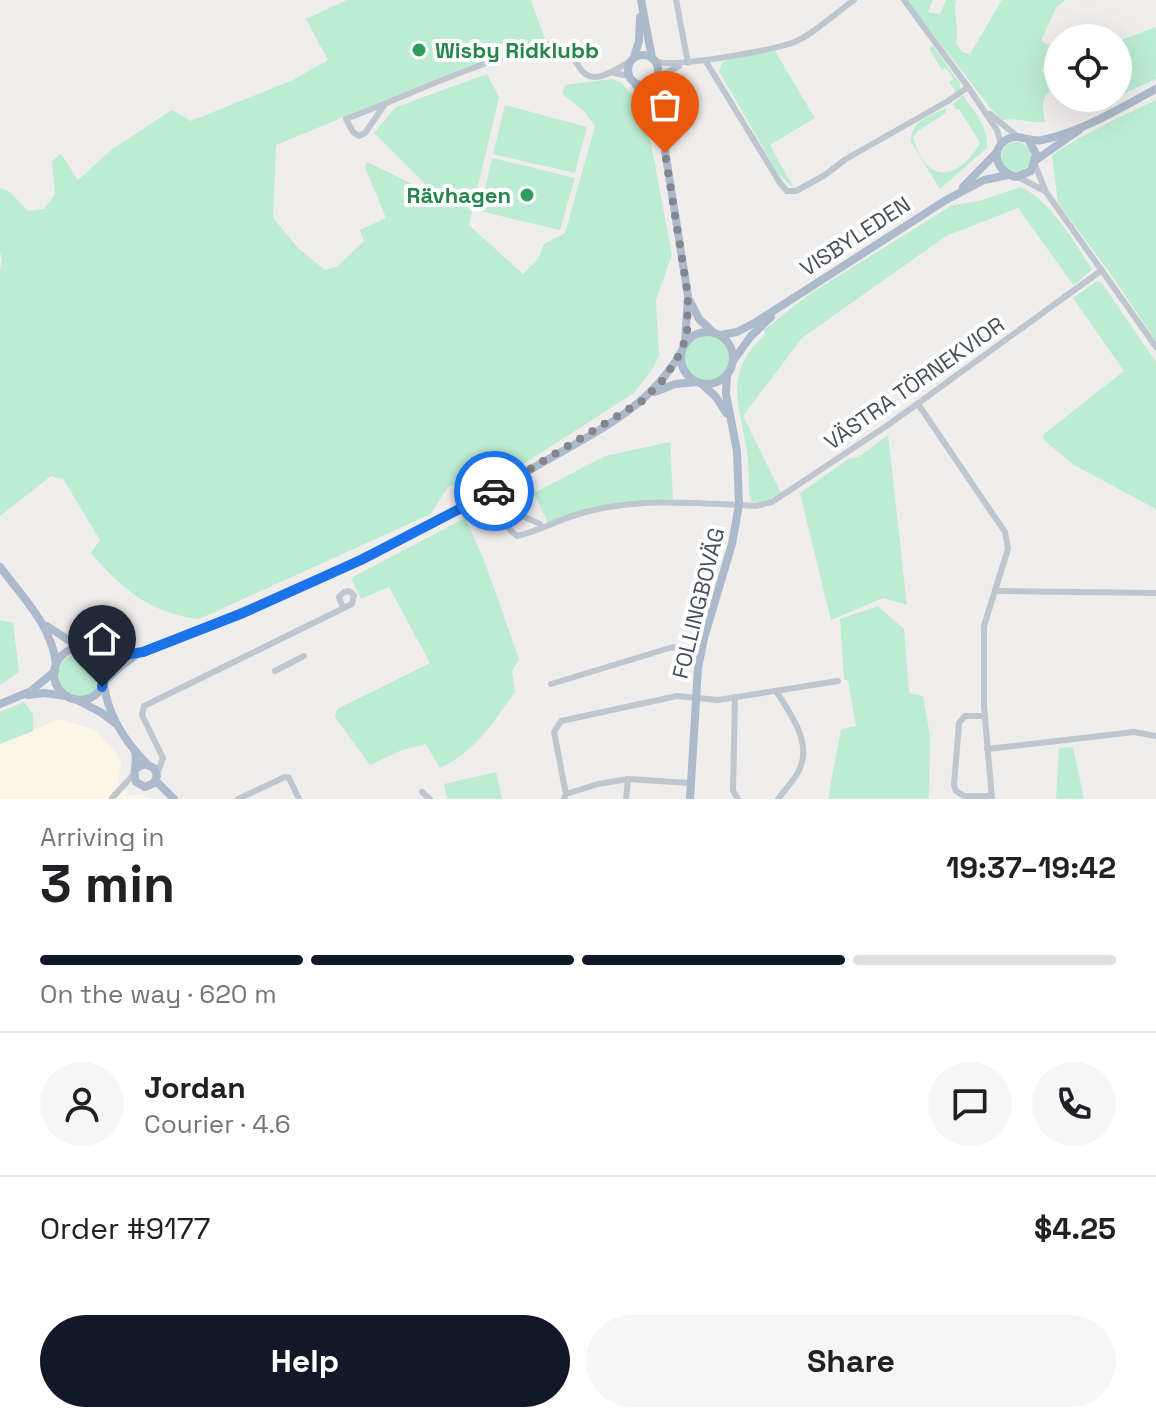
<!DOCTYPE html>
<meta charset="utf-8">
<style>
body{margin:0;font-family:"Space Grotesk",sans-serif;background:#f6f6f6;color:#202124;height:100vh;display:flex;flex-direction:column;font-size:30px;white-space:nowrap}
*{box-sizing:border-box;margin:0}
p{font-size:26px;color:#757577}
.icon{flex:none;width:44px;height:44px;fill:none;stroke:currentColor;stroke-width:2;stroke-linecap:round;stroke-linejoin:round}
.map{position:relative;height:799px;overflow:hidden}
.side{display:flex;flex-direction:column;background:#fff;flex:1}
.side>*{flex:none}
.tools{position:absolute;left:1044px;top:24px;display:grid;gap:16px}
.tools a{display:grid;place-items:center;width:88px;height:88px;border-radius:50%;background:#fff;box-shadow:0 8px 32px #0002;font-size:40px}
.pin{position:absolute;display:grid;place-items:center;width:68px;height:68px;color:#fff;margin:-82px -34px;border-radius:50% 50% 50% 0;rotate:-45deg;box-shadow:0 0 8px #0007}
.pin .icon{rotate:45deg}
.courier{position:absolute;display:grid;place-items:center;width:80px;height:80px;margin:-40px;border:6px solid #1a73e8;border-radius:50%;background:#fff;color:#222;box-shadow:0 2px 10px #0007}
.summary em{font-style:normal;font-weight:700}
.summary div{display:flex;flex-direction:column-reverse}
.summary{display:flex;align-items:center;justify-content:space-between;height:136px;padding:0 40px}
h1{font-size:52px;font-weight:700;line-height:60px}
.bar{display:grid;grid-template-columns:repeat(4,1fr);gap:12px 8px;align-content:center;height:96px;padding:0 40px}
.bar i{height:10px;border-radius:6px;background:#e0e0e0}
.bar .current{background:#111827}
.bar p{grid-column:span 4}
.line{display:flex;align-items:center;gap:20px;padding:0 40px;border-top:2px solid #e0e0e0}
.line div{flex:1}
.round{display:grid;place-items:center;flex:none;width:84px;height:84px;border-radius:42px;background:#f6f6f6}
.primary-button{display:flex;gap:16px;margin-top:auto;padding:16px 40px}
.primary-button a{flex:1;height:92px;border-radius:48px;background:#111827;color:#fff;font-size:32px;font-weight:700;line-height:92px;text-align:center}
.primary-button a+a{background:#f6f6f6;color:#202124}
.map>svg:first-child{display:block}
.commercial{fill:#fbf6e6}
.green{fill:#bcecd2}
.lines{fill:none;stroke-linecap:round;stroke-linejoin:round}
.minor{stroke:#bec6cf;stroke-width:6}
.major{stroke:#adbacb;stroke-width:8}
.done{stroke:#82868d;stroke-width:8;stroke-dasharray:0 14.4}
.route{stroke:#1a73e8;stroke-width:10}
.leisure-dot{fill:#2e9e5b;stroke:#fff;stroke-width:3}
.labels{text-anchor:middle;stroke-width:8;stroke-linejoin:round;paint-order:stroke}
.leisure-label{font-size:22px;font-weight:bold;fill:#27864d;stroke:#fff;text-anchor:start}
.street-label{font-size:22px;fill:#464f59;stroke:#fff}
</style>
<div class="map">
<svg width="1156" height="799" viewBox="0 0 1156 799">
<rect width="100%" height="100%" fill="#f0eded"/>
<!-- commercial -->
<path class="commercial" d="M59,719L96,730L122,760L118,781L129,796L139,794L154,799H0V744Z"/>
<!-- green -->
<g class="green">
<path d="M347,0H531L545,39L458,70L276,145L273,218L299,249L325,270L337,267L364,241L360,230L386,218L365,167L367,162L437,196L374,133L396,107L487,74L499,97L469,225L523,274L538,259L544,244L565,233L595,126L582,109L562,94L565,85L612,79L620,82L644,107L672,255L656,300L659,356L653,368L634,393L506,475L485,483L460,482L448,487L431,514L199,619C150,613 123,590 91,553L100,540L63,479L51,476L0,516V269L2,260L0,252V188L10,192L28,211L44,209L55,194L52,161L61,154L78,180L111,150L172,110L191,121L293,80L328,60L306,19Z"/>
<path d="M907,0H933L928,12L940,14L946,0H956C953,15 959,28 956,43L962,52L970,54L1002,0H1065L1056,8L1041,41L1049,45L1042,72L1058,76V88L1054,87C1040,98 1042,106 1045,122C1030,124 1017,117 1002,120L991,109Z"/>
<path d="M1156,27V79L1118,96V41Z"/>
<path d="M933,46L960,83V88L956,92L949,82L953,79L946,68L942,70L929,48Z"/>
<path d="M775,51L815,118L770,145L794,189L777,172L719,71L722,63L727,60Z"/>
<path d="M963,95C975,114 988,125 987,148L940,189L911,142C910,122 930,115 946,108V113L918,131L913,137C925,184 958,182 980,143L959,109H956L953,104Z"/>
<path d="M1156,100V341L1110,273L1058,203L1052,155C1085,133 1120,117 1156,100Z"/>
<path d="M505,105L587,127L575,173L493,154Z"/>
<circle cx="1016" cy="157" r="15"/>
<path d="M492,158L575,178L560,230L480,211Z"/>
<path d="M1021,187C1052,202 1073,241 1092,269L1074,286L1018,208L946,236L802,338L743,416L781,493L762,503L751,502C747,487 750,468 747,452C740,404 722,373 765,335L764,330L808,295L951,206L982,200Z"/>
<path d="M1097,281L1101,282L1156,362V509L1074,465L1043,439L1044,434L1124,371L1073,298Z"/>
<circle cx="707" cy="357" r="23"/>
<path d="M888,435L907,605L883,598L831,620L800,493L850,458L859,457Z"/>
<path d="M670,442L673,499L581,511L548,523L534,493L605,456Z"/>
<path d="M465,518L484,560L519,659L512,671L515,692C493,723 475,752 440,768L426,744L402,750L370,765L335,717L337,709L430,663L389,587L361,599L351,578Z"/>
<path d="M878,606L904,629L909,693L923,696L930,736L929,799H828L841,729L856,726L848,680H844L840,619Z"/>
<path d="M0,620L13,623L19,672L0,685Z"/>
<circle cx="80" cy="675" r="22"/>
<path d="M24,702L33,714V731L0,744V712Z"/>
<path d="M1073,747L1084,799H1056L1059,748Z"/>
<path d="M496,772L502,799H447L444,784Z"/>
</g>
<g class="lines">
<!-- minor -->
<g class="minor">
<path d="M676,0L688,63"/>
<path d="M904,0L968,87"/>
<path d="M705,60L780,183L787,191H796L825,175L846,159L948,101L968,87L997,130L1001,144"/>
<path d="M655,61C673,69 770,50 792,43C810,37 837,12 854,0"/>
<path d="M614,73L629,76"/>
<path d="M655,79L679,66"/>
<path d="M385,104L365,133L359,136L353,132L346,119C396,100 445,77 495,60C512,54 531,45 549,44C578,42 573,78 596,77C608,76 618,68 629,62"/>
<path d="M990,114L1018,137"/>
<path d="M1035,165L1046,192L1156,347"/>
<path d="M1018,177L1043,190"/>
<path d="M918,404L1005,532L1008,549L984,626V706L992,799"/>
<path d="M542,528L540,524L520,515L511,518L508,524L510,530L517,536C539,531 560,519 582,513C639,497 698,503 756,506L772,502L888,425L1102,270"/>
<path d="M995,591L1156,593"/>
<path d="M275,671L304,656"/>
<path d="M551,684L673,647L702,650"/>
<path d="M776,691C789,712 812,741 800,768C796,779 785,789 778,799"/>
<path d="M735,697L733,791L738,799"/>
<path d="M985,716H965L959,723L954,785L956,791L964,796H991"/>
<path d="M987,749L1134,732L1156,736"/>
<path d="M157,774L163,758L142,715L144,706L352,604L354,595L349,591L344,592L339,597L343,608"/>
<path d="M422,792L430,799"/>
<path d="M566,794L554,732L561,721L677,696L718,700L838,681"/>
<path d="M112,798L135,773"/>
<path d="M238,799L285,777L289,778L299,799"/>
<path d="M564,799L566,794L598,784L628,779L690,783"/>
<path d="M626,799L628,779"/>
</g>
<!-- major -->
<g class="major">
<path d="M641,0L652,58"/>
<circle cx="643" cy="70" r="15"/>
<path d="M634,57L639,41L640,17"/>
<path d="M651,83L661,125L688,296L685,343"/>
<path d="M636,85L654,109"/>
<path d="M1029,141L1036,154L1031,171L1016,177C999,174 988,152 1006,140C1018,132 1029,143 1042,140C1082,132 1120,108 1156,89"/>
<path d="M1036,160L1079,130"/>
<path d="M963,187L997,152"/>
<path d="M690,301L699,319L712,331"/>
<circle cx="707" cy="358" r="26"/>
<path d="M721,335L737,332L756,322L946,200L984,180L1008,175"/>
<path d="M733,361L751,336L771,317"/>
<path d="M702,384L716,397L726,413"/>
<path d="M655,392L675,384L696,382"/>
<path d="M0,567C22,596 53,627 56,665"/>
<path d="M47,626L82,649"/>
<circle cx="80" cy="674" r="26"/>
<path d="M92,652L118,656L143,652C280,598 413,539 540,464C594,433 650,408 681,352"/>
<path d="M106,680L122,665L135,656"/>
<path d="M104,685C108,715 126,743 148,765"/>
<path d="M28,695L44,693L66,696"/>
<path d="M77,700L102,713L116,724"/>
<path d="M0,704L31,691L55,671"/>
<path d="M135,752C138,763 132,772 136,782L145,787L154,783L157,776L154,768L145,764L137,768"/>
<path d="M156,781L174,799"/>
<path d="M690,799L698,668L704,638L732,544L739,505L737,451L726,394L727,374"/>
</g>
</g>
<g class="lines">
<!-- done -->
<path class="done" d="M494,491L642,401L664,379L681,352L687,333L688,296L665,153"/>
<!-- route -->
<path class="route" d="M102,687L105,668L92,652L118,656L143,652L243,613L361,560L494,491"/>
</g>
<!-- markers -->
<g class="leisure-dot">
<circle cx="419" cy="50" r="8"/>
<circle cx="527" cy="195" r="8"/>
</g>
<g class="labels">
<!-- leisure labels -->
<g class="leisure-label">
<text x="435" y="58">Wisby Ridklubb</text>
<text x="511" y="203" text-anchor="end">Rävhagen</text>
</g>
<!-- street labels -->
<g class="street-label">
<text transform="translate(855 236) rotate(-33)" y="8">VISBYLEDEN</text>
<text transform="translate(914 383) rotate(-35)" y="8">VÄSTRA TÖRNEKVIOR</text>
<text transform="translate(698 603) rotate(-76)" y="8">FOLLINGBOVÄG</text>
</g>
</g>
</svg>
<div class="tools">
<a><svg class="icon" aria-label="locate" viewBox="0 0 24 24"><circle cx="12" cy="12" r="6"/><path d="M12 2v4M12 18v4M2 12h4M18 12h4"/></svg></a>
</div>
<div class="pin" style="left:665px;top:153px;background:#ea580c"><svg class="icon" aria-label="bag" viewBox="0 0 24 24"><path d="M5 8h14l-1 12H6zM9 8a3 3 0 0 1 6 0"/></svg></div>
<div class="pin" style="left:102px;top:687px;background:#1f2937"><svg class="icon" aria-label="home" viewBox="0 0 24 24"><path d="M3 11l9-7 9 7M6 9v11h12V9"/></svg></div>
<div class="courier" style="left:494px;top:491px"><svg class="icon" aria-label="car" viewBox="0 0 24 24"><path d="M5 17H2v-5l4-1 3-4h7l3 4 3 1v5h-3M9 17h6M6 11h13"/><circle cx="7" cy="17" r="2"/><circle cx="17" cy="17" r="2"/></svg></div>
</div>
<section class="side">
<div class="summary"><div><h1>3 min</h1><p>Arriving in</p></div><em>19:37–19:42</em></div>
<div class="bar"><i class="current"></i><i class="current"></i><i class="current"></i><i></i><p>On the way · 620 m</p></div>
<div class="line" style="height:144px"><a class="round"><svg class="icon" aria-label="person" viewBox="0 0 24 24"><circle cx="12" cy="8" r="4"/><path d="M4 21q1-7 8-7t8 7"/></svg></a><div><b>Jordan</b><p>Courier · 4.6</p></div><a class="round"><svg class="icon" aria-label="chat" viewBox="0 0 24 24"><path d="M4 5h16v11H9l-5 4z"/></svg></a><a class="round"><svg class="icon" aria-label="phone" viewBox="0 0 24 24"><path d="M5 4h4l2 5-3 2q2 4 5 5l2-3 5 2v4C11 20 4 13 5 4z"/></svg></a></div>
<div class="line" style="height:104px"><div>Order #9177</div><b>$4.25</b></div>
<div class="primary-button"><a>Help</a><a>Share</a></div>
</section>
